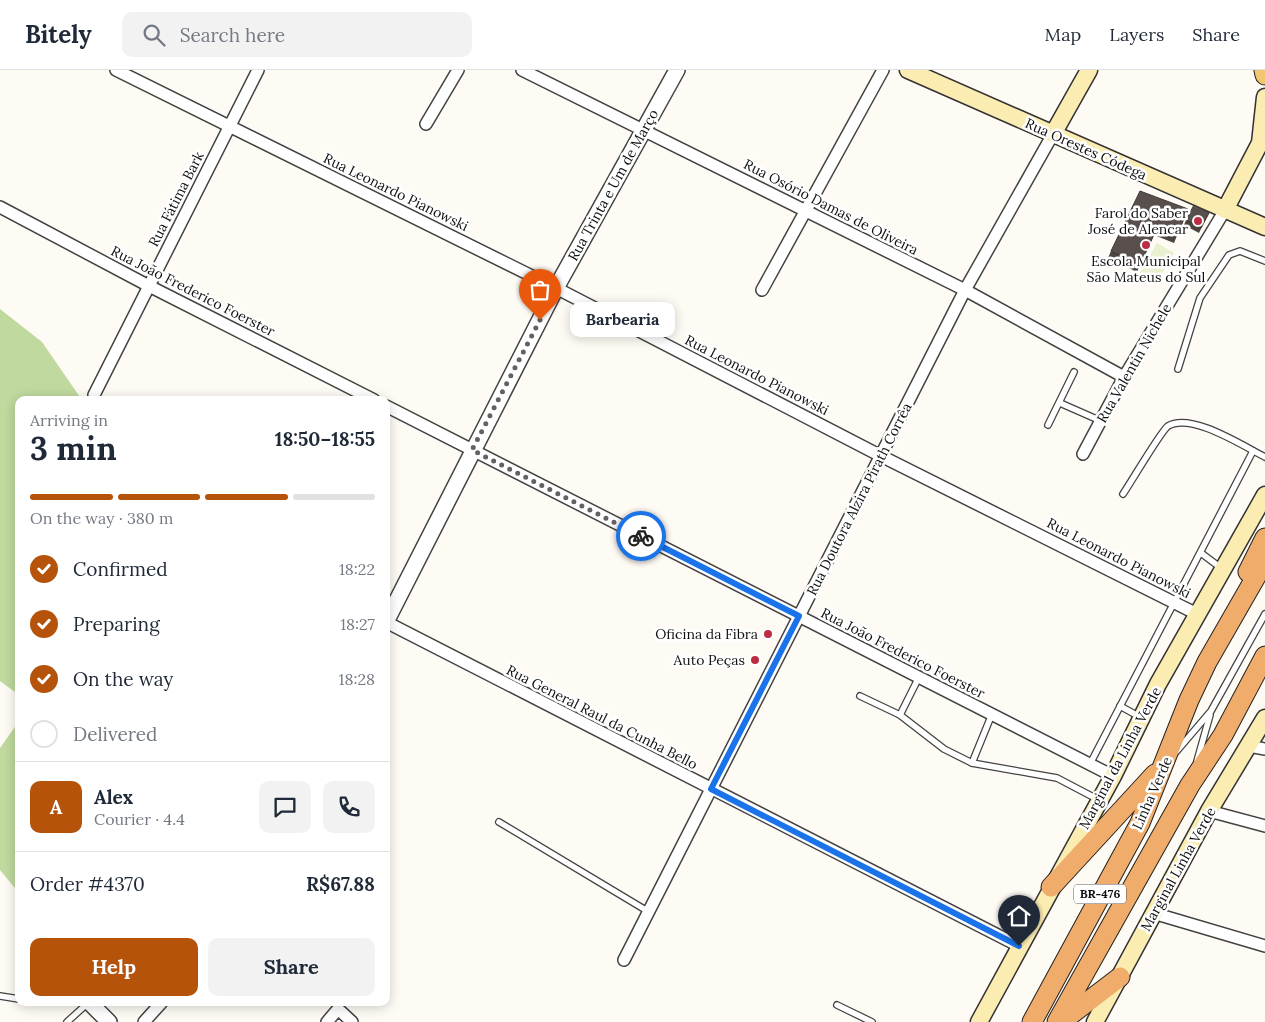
<!DOCTYPE html>
<meta charset="utf-8">
<style>
body{margin:0;font-family:Lora,serif;background:#f2f2f3;color:#1f2937;height:100vh;display:flex;flex-direction:column;font-size:19px;white-space:nowrap}
*{box-sizing:border-box;margin:0}
p{font-size:16px;color:#747a83}
.icon{flex:none;width:28px;height:28px;fill:none;stroke:currentColor;stroke-width:2;stroke-linecap:round;stroke-linejoin:round}
.map{position:relative;flex:1;overflow:hidden}
.details{position:absolute;left:15px;top:326px;width:375px;height:610px;display:flex;flex-direction:column;background:#fff;border-radius:10px;box-shadow:0 2px 12px #0003}
.details>*{flex:none}
.pin{position:absolute;display:grid;place-items:center;width:42px;height:42px;color:#fff;margin:-51px -21px;border-radius:50% 50% 50% 0;rotate:-45deg;box-shadow:0 0 5px #0007}
.pin .icon{rotate:45deg}
.courier{position:absolute;display:grid;place-items:center;width:50px;height:50px;margin:-25px;border:4px solid #1a73e8;border-radius:50%;background:#fff;color:#222;box-shadow:0 1px 6px #0007}
.bubble{position:absolute;height:35px;border-radius:10px;background:#fff;box-shadow:0 2px 12px #0003;font-size:16px;font-weight:700;line-height:35px;text-align:center}
.headline em{font-style:normal;font-weight:700}
.headline div{display:flex;flex-direction:column-reverse}
.headline{display:flex;align-items:center;justify-content:space-between;height:85px;padding:0 15px}
h1{font-size:32px;font-weight:700;line-height:38px}
.bar{display:grid;grid-template-columns:repeat(4,1fr);gap:8px 5px;align-content:center;height:60px;padding:0 15px}
.bar i{height:6px;border-radius:4px;background:#e0e1e3}
.bar .active{background:#b45309}
.bar p{grid-column:span 4}
.line{display:flex;align-items:center;gap:12px;padding:0 15px;border-top:1px solid #e0e1e3}
.line div{flex:1}
.round{display:grid;place-items:center;flex:none;width:52px;height:52px;border-radius:10px;background:#f2f2f3}
ol{padding:0 15px;list-style:none}
li{display:flex;align-items:center;gap:15px;height:55px}
li p{margin-inline-start:auto}
li .icon{padding:5px;border-radius:50%;background:#b45309;color:#fff;stroke-width:4}
li:last-child{color:#747a83}
li i{width:28px;height:28px;border:2px solid #e0e1e3;border-radius:50%}
.action{display:flex;gap:10px;margin-top:auto;padding:10px 15px}
.action a{flex:1;height:58px;border-radius:10px;background:#b45309;color:#fff;font-size:20px;font-weight:700;line-height:58px;text-align:center}
.action a+a{background:#f2f2f3;color:#1f2937}
header{display:flex;align-items:center;gap:30px;box-sizing:border-box;height:70px;padding:0 25px;background:#fff;border-bottom:1px solid #e0e1e3}
header strong{font-size:24px}
nav{display:flex;gap:28px;margin-inline-start:auto;font-size:18px}
.search{width:350px;height:45px;background:#f2f2f3;display:flex;align-items:center;gap:12px;box-sizing:border-box;padding:0 18px;border-radius:10px;color:#747a83;font-size:19px}
.map>svg:first-child{display:block}
.forest{fill:#bfd99e}
.pitch{fill:#e8f0d0}
.lines{fill:none;stroke-linecap:round;stroke-linejoin:round}
.service-casing{stroke:#434343;stroke-width:8}
.minor-casing{stroke:#434343;stroke-width:14}
.tertiary-casing{stroke:#434343;stroke-width:18}
.secondary-casing{stroke:#323232;stroke-width:19}
.primary-casing{stroke:#212121;stroke-width:21}
.trunk-casing{stroke:#212121;stroke-width:21}
.service{stroke:#fff;stroke-width:5.5}
.minor{stroke:#fff;stroke-width:11}
.tertiary{stroke:#fff;stroke-width:15}
.secondary{stroke:#fbecb2;stroke-width:16}
.primary{stroke:#f2c570;stroke-width:19}
.trunk{stroke:#f0ac6a;stroke-width:19}
.wall{fill:#4d4542}
.building{fill:#59504d;stroke:#3e3836}
.done{stroke:#636260;stroke-width:5;stroke-dasharray:0 9}
.route{stroke:#1a73e8;stroke-width:6}
.poi-dot{fill:#bc2d43;stroke:#fff;stroke-width:2}
.labels{text-anchor:middle;stroke-width:5;stroke-linejoin:round;paint-order:stroke}
.shield{fill:#fff;stroke:#585858;stroke-width:1}
.shield-label{font-size:12px;font-weight:bold;fill:#101010}
.street-label{font-size:14px;fill:#101010;stroke:#fff}
.poi-label{font-size:14px;fill:#101010;stroke:#fff;text-anchor:end}
</style>
<header>
<strong>Bitely</strong>
<div class="search"><svg class="icon" aria-label="search" viewBox="0 0 24 24"><circle cx="10" cy="10" r="6"/><path d="M15 15l6 6"/></svg>Search here</div>
<nav><a>Map</a><a>Layers</a><a>Share</a></nav>
</header>
<div class="map">
<svg width="1265" height="952" viewBox="0 0 1265 952">
<rect width="100%" height="100%" fill="#fefbf4"/>
<!-- forest -->
<g class="forest">
<path d="M0,239L42,272L82,330H19V625L0,611Z"/>
<path d="M19,651V823L0,800V678Z"/>
</g>
<!-- pitch -->
<path class="pitch" d="M1157,173L1174,183L1156,214L1139,204Z"/>
<g class="lines">
<!-- service casing -->
<g class="service-casing">
<g id="service">
<path d="M1178,299L1200,228L1229,185L1240,181L1265,191"/>
<path d="M1060,333L1101,351"/>
<path d="M1048,355L1074,302"/>
<path d="M1123,424C1130,414 1161,361 1168,356C1191,342 1243,376 1265,387"/>
<path d="M1201,483L1221,498"/>
<path d="M860,626L900,645L944,679L972,693L1057,708L1099,730"/>
<path d="M1120,636L1140,647"/>
<path d="M900,645L919,607"/>
<path d="M1176,682L1211,641L1265,544"/>
<path d="M1197,691L1210,645"/>
<path d="M972,693L992,644"/>
<path d="M1090,694L1253,381"/>
<path d="M499,752L649,842"/>
<path d="M0,926L19,929"/>
<path d="M837,935L872,952"/>
<path d="M67,952L88,933"/>
</g>
</g>
<!-- minor casing -->
<g class="minor-casing">
<g id="minor">
<path d="M116,0L556,218L881,386L1197,544"/>
<path d="M522,0L965,220L1124,307"/>
<path d="M426,54L458,0"/>
<path d="M0,137L149,216L374,330"/>
<path d="M762,220L883,0"/>
<path d="M94,325L258,0"/>
<path d="M386,336L1113,706"/>
<path d="M1083,384L1124,307L1225,140"/>
<path d="M386,552L1019,876"/>
<path d="M1249,676L1265,679"/>
<path d="M1209,741L1265,756"/>
<path d="M1153,843L1265,876"/>
<path d="M624,890L965,220L1053,64"/>
<path d="M144,952L162,932"/>
<path d="M327,952L338,939L352,952"/>
</g>
</g>
<!-- tertiary casing -->
<g class="tertiary-casing">
<g id="tertiary">
<path d="M386,552L556,218L677,0"/>
<path d="M89,932L109,952"/>
</g>
</g>
<!-- secondary casing -->
<g class="secondary-casing">
<g id="secondary">
<path d="M908,0L1265,157"/>
<path d="M1053,64L1089,0"/>
<path d="M1225,140L1260,73L1265,27"/>
<path d="M979,952L1113,706L1158,614L1265,425"/>
<path d="M1095,952L1209,741L1265,648"/>
</g>
</g>
<!-- primary casing -->
<g class="primary-casing">
<path id="primary" d="M1264,0L1265,5"/>
</g>
<!-- trunk casing -->
<g class="trunk-casing">
<g id="trunk">
<path d="M1248,502L1265,468"/>
<path d="M1051,817L1155,704"/>
<path d="M1032,952L1140,753L1189,630L1207,592L1265,491"/>
<path d="M1057,952L1190,715L1223,665L1265,586"/>
<path d="M1061,952L1120,907"/>
</g>
</g>
<!-- service -->
<use href="#service" class="service"/>
<!-- minor -->
<use href="#minor" class="minor"/>
<!-- tertiary -->
<use href="#tertiary" class="tertiary"/>
<!-- secondary -->
<use href="#secondary" class="secondary"/>
<!-- primary -->
<use href="#primary" class="primary"/>
<!-- trunk -->
<use href="#trunk" class="trunk"/>
</g>
<!-- wall -->
<g class="wall">
<path d="M1188,139L1174,173L1154,165L1137,202L1108,188L1111,181Z"/>
<path d="M1209,143L1199,163L1184,155L1186,150Z"/>
</g>
<!-- building -->
<g class="building">
<path d="M1140,121L1188,139L1177,166L1157,158L1140,195L1111,181Z"/>
<path d="M1194,135L1209,143L1201,158L1186,150Z"/>
</g>
<g class="lines">
<!-- done -->
<path class="done" d="M540,250L472,380L641,466"/>
<!-- route -->
<path class="route" d="M641,466L799,546L711,719L1019,876"/>
</g>
<!-- markers -->
<g class="poi-dot">
<circle cx="1198" cy="151" r="5"/>
<circle cx="1146" cy="175" r="5"/>
<circle cx="768" cy="564" r="5"/>
<circle cx="755" cy="590" r="5"/>
</g>
<g class="labels">
<!-- shield labels -->
<rect class="shield" x="1074" y="814.5" width="52" height="19" rx="4"/>
<g class="shield-label">
<text x="1100" y="828">BR-476</text>
</g>
<!-- street labels -->
<g class="street-label">
<text transform="translate(1086 79) rotate(24)" y="5">Rua Orestes Códega</text>
<text transform="translate(613 115) rotate(-61)" y="5">Rua Trinta e Um de Março</text>
<text transform="translate(396 122) rotate(26)" y="5">Rua Leonardo Pianowski</text>
<text transform="translate(176 129) rotate(-63)" y="5">Rua Fátima Bark</text>
<text transform="translate(831 137) rotate(27)" y="5">Rua Osório Damas de Oliveira</text>
<text transform="translate(193 221) rotate(27)" y="5">Rua João Frederico Foerster</text>
<text transform="translate(1134 293) rotate(-60)" y="5">Rua Valentin Nichele</text>
<text transform="translate(757 305) rotate(27)" y="5">Rua Leonardo Pianowski</text>
<text transform="translate(859 429) rotate(-63)" y="5">Rua Doutora Alzira Pirath Corrêa</text>
<text transform="translate(1119 488) rotate(27)" y="5">Rua Leonardo Pianowski</text>
<text transform="translate(903 583) rotate(27)" y="5">Rua João Frederico Foerster</text>
<text transform="translate(602 647) rotate(27)" y="5">Rua General Raul da Cunha Bello</text>
<text transform="translate(1120 688) rotate(-62)" y="5">Marginal da Linha Verde</text>
<text transform="translate(1152 723) rotate(-66)" y="5">Linha Verde</text>
<text transform="translate(1178 799) rotate(-61)" y="5">Marginal Linha Verde</text>
</g>
<!-- poi labels -->
<g class="poi-label">
<text x="1188" y="148">Farol do Saber<tspan x="1188" dy="16">José de Alencar</tspan></text>
<text x="1146" y="196" text-anchor="middle">Escola Municipal<tspan x="1146" dy="16">São Mateus do Sul</tspan></text>
<text x="758" y="569">Oficina da Fibra</text>
<text x="745" y="595">Auto Peças</text>
</g>
</g>
</svg>
<div class="pin" style="left:540px;top:250px;background:#ea580c"><svg class="icon" aria-label="bag" viewBox="0 0 24 24"><path d="M5 8h14l-1 12H6zM9 8a3 3 0 0 1 6 0"/></svg></div>
<div class="pin" style="left:1019px;top:876px;background:#1f2937"><svg class="icon" aria-label="home" viewBox="0 0 24 24"><path d="M3 11l9-7 9 7M6 9v11h12V9"/></svg></div>
<div class="courier" style="left:641px;top:466px"><svg class="icon" aria-label="bike" viewBox="0 0 24 24"><circle cx="6" cy="16" r="4"/><circle cx="18" cy="16" r="4"/><path d="M6 16l4-8h5l3 8M10 8l3 8H6M13 5h3"/></svg></div>
<div class="bubble" style="left:570px;top:232px;width:105px">Barbearia</div>
<section class="details">
<div class="headline"><div><h1>3 min</h1><p>Arriving in</p></div><em>18:50–18:55</em></div>
<div class="bar"><i class="active"></i><i class="active"></i><i class="active"></i><i></i><p>On the way · 380 m</p></div>
<ol>
<li><svg class="icon" aria-label="check" viewBox="0 0 24 24"><path d="M5 12l5 5 9-10"/></svg>Confirmed<p>18:22</p></li>
<li><svg class="icon" aria-label="check" viewBox="0 0 24 24"><path d="M5 12l5 5 9-10"/></svg>Preparing<p>18:27</p></li>
<li><svg class="icon" aria-label="check" viewBox="0 0 24 24"><path d="M5 12l5 5 9-10"/></svg>On the way<p>18:28</p></li>
<li><i></i>Delivered</li>
</ol>
<div class="line" style="height:90px"><b class="round" style="background:#b45309;color:#fff">A</b><div><b>Alex</b><p>Courier · 4.4</p></div><a class="round"><svg class="icon" aria-label="chat" viewBox="0 0 24 24"><path d="M4 5h16v11H9l-5 4z"/></svg></a><a class="round"><svg class="icon" aria-label="phone" viewBox="0 0 24 24"><path d="M5 4h4l2 5-3 2q2 4 5 5l2-3 5 2v4C11 20 4 13 5 4z"/></svg></a></div>
<div class="line" style="height:65px"><div>Order #4370</div><b>R$67.88</b></div>
<div class="action"><a>Help</a><a>Share</a></div>
</section>
</div>
